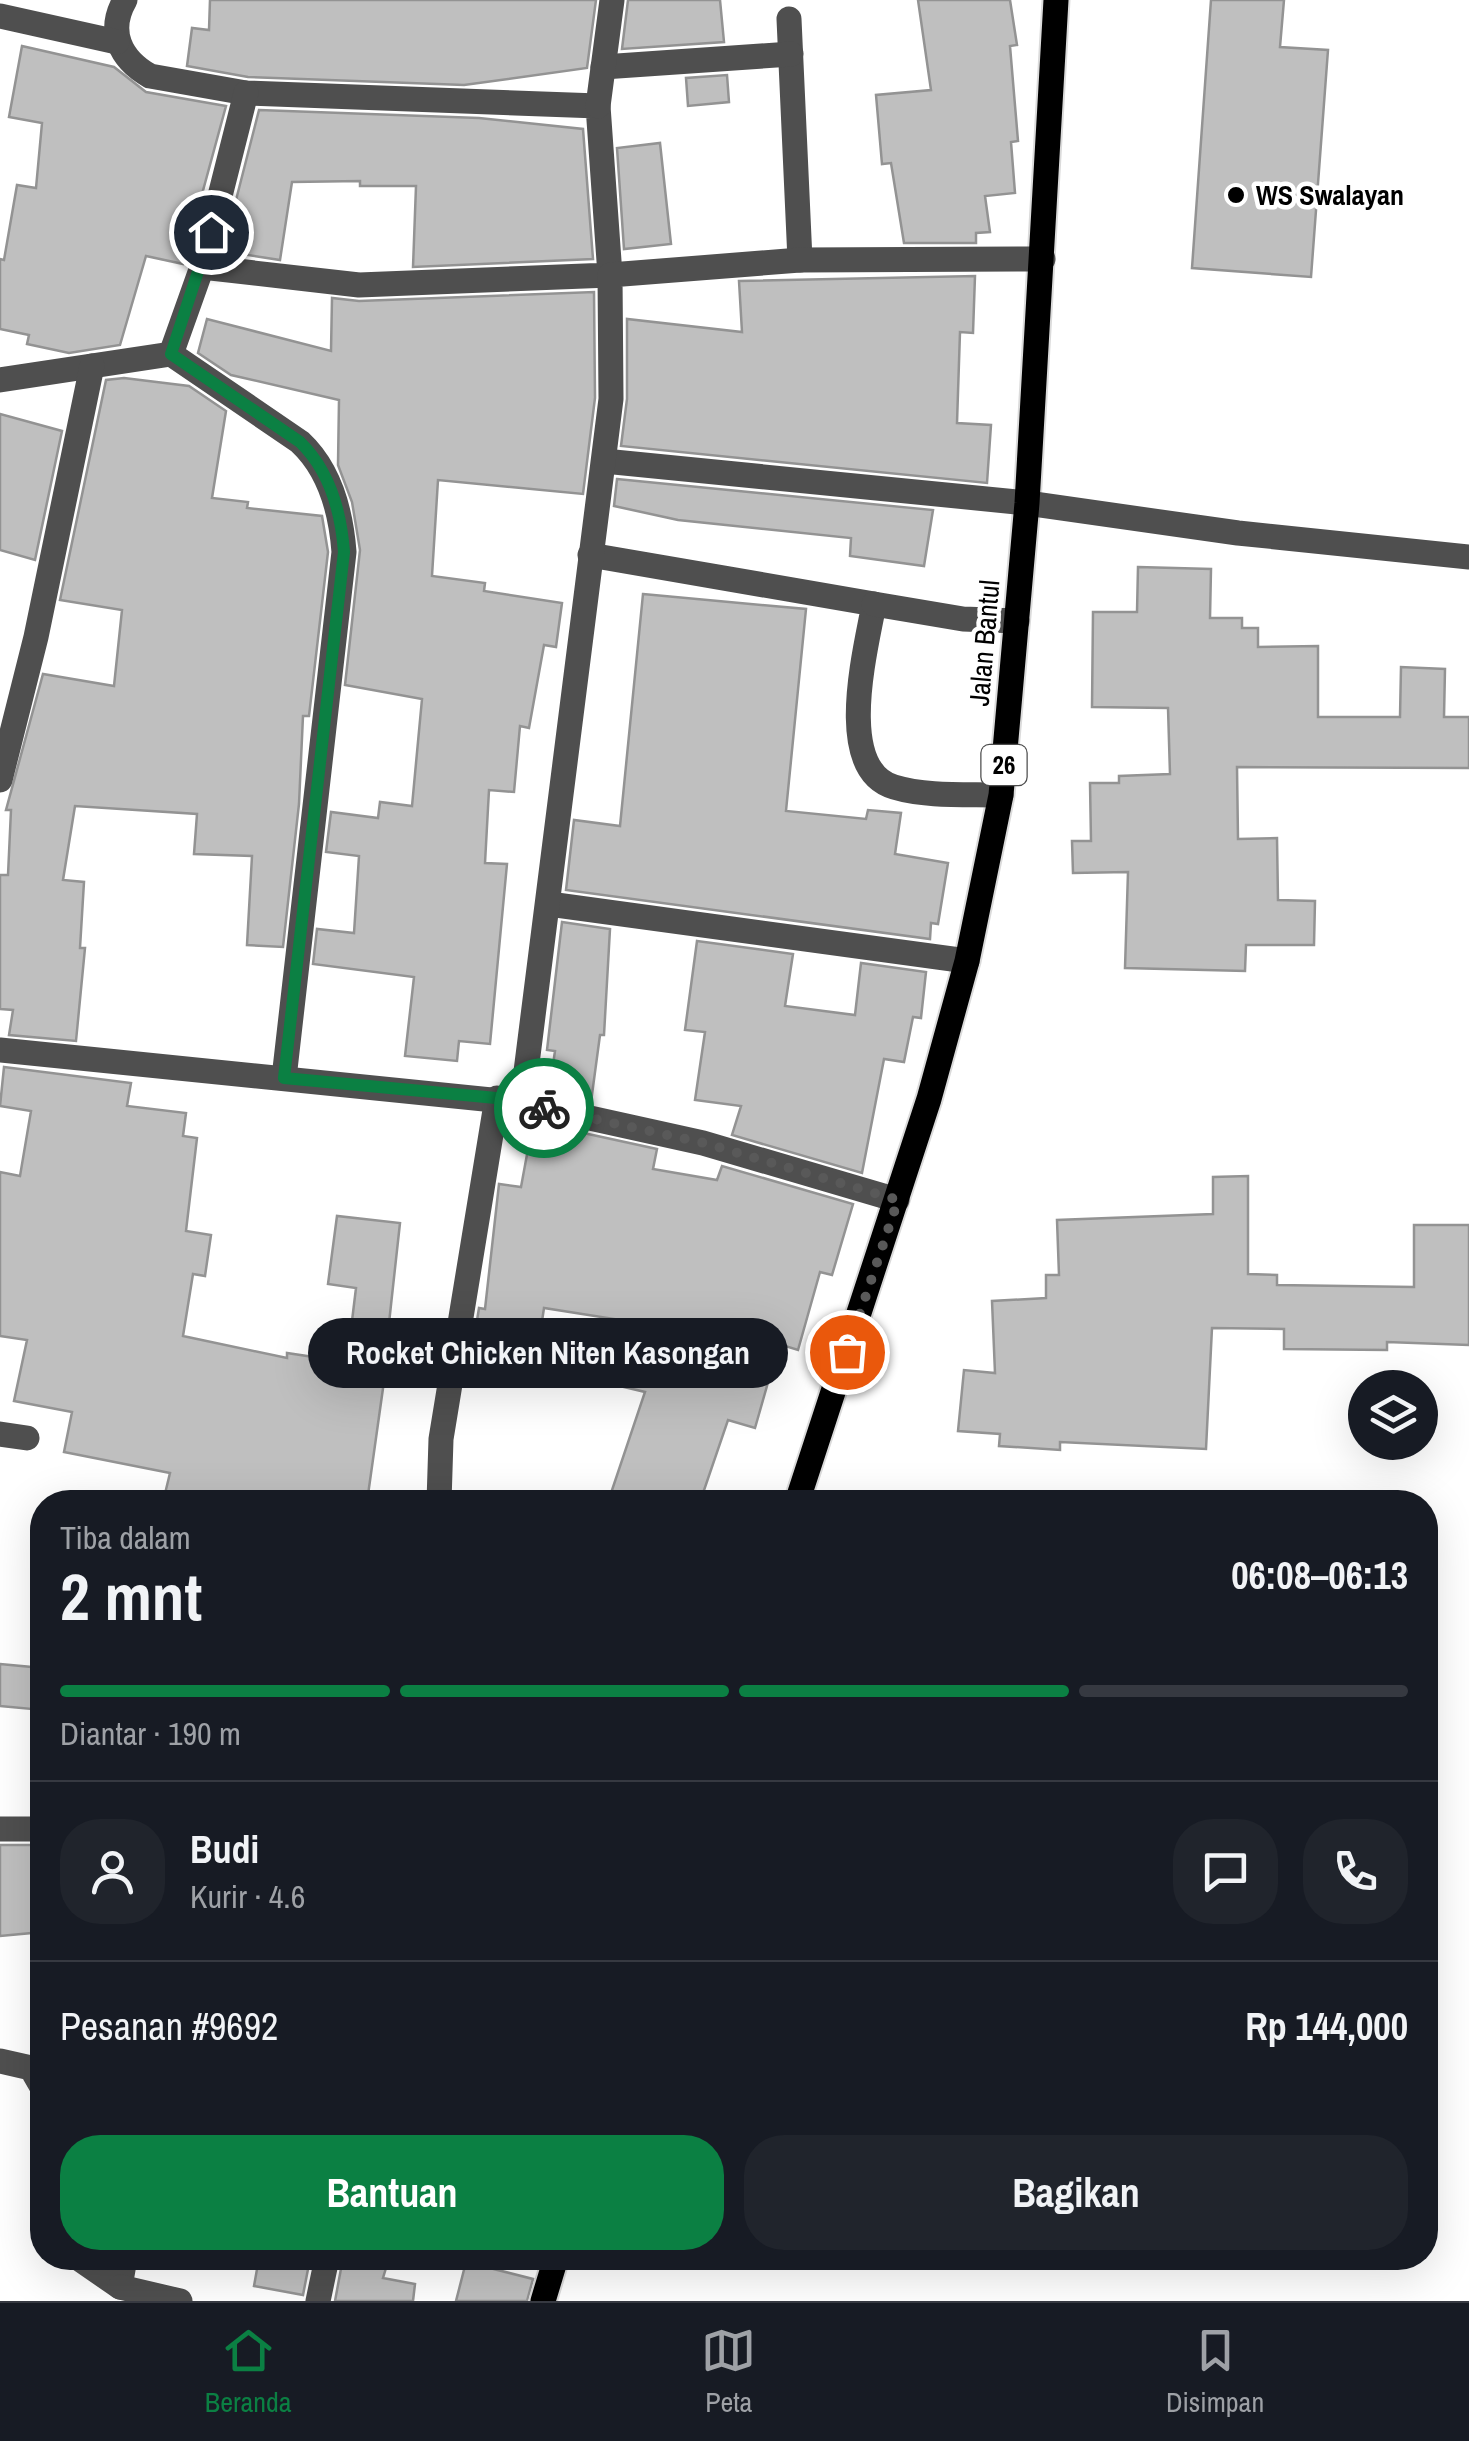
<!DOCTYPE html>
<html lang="id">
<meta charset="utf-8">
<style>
body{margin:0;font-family:"Archivo Narrow",sans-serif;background:#20242c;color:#f1f3f6;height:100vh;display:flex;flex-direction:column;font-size:38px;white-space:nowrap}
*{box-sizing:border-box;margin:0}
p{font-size:32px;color:#9ea1a6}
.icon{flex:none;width:55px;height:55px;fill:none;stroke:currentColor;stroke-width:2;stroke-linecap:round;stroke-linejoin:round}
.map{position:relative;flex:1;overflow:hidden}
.details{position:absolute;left:30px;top:1490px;width:1408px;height:780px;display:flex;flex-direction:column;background:#171b24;border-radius:40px;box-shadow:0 10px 40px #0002}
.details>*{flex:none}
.fabs{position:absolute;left:1348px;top:1370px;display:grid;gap:20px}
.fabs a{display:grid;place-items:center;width:90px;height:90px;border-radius:50%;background:#171b24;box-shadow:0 10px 40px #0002;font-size:50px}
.pin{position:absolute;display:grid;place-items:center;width:85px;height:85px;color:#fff;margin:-42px;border:5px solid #fff;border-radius:50%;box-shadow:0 2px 10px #0007}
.courier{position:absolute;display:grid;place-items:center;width:100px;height:100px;margin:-50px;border:8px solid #0b8043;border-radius:50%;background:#fff;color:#222;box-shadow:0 2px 12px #0007}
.bubble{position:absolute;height:70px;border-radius:35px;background:#171b24;box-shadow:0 10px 40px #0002;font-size:32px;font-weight:700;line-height:70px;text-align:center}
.head em{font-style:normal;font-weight:700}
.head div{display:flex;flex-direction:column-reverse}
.head{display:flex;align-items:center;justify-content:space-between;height:170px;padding:0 30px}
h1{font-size:65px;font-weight:700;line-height:75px}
.bar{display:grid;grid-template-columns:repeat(4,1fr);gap:15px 10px;align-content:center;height:120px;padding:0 30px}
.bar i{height:12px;border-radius:8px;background:#363941}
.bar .selected{background:#0b8043}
.bar p{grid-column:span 4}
.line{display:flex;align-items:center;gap:25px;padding:0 30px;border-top:2px solid #363941}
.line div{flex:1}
.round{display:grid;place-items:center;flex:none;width:105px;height:105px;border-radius:40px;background:#20242c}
.button{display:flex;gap:20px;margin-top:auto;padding:20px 30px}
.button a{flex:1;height:115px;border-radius:40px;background:#0b8043;color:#fff;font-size:40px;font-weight:700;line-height:115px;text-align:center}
.button a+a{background:#20242c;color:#f1f3f6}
.dock{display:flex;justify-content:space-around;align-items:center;height:140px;border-top:2px solid #363941;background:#171b24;font-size:28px;color:#9ea1a6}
.dock a{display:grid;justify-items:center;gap:5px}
.dock .selected{color:#0b8043}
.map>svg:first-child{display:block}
.building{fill:#bfbfbf;stroke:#939393;stroke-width:2.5}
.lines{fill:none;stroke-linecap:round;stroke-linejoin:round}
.major-casing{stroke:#dbdbdb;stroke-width:29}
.minor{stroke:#4f4f4f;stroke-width:25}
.major{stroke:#000;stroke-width:25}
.done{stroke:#595959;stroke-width:10;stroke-dasharray:0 18}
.route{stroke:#0b8043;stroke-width:12}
.poi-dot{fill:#000;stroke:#fff;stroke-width:4}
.labels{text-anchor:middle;stroke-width:9;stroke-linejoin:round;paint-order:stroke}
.shield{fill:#fff;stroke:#4c4c4c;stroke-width:2.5}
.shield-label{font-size:25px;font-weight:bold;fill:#000}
.poi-label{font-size:28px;font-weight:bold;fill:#000;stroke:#fff;text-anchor:start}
.street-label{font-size:28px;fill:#000;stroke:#fff}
</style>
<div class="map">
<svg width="1469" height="2301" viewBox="0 0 1469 2301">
<rect width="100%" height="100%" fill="#fff"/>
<!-- building -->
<g class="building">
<path d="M210,0H596L587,68L464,85L248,77L187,66L192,28L209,30Z"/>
<path d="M628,0H720L724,42L622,49Z"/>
<path d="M918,0H1010L1017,45L1010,46L1018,141L1011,142L1015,193L985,196L990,232L976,233V243H904L891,163L882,164L876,95L931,90Z"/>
<path d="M1211,0H1284L1280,47L1328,50L1311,277L1192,268Z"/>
<path d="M22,46L114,67L146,92L226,106L183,264L146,256L120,345L69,353L27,344L29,335L0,329V259L4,260L17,185L36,188L42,123L9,117Z"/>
<path d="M727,75L729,102L688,106L686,78Z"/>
<path d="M259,110L479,118L583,129L593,259L413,267L416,186H360V181L292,182L280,260L223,251Z"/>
<path d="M660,143L671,244L624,249L617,148Z"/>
<path d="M975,276L973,333L960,332L957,423L991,425L987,483L621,446L627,399V319L742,332L739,281Z"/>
<path d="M594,292L595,398L583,494L438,480L432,576L485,583L484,591L562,603L556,647L544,645L529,728L520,726L514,792L489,790L485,863L507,864L490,1044L459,1041L457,1061L405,1056L414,977L313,964L317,929L354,933L359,856L326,852L331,812L378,818L380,802L412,806L422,699L345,685L360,550L352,502L338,465L339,400L231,375L198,353L207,319L331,351L332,298L359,301Z"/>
<path d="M124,378L189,386L226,411L212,498L248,502L247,508L322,516L328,552L309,716H303L299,804L283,947L247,945L252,856L194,854L197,814L75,806L63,880L84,882L80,948H85L76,1041L9,1035L13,1010L0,1009V875H8L11,810H6L43,674L114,686L122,610L60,600L106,380Z"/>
<path d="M0,414L62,431L35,560L0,550Z"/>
<path d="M617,479L933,510L924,566L850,556L851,538L678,520L614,506Z"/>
<path d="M1138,567L1211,569L1210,618H1242V628H1258V647L1318,646V717H1400L1401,667L1445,669L1444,717H1469V768L1237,767L1238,839L1277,838L1278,900L1315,901L1314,945H1246L1245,971L1125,968L1128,872L1073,873L1072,841H1091L1090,783H1119V776L1170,774L1168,708L1092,707L1093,612H1137Z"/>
<path d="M643,594L806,609L786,811L866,819L868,810L901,813L895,854L948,863L938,924L931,923L930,939L566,890L574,820L620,826Z"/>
<path d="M562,922L610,929L604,1035H600L591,1102L549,1092L555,1051L547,1050Z"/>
<path d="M697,941L793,954L785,1006L855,1015L861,963L926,972L921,1018L913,1017L904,1062L884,1059L862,1173L732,1135L741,1106L695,1100L705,1032L685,1030Z"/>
<path d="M4,1067L131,1083L127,1106L186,1113L183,1136L197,1138L186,1231L211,1235L205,1276L193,1274L183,1336L287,1358V1353L347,1362L356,1288L328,1284L337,1216L400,1223L389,1323L436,1329L431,1373L386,1367L367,1502H163L170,1473L64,1452L72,1412L14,1401L27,1340L0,1336V1172L20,1176L31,1111L0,1106Z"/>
<path d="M533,1122L657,1149L653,1169L717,1180L722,1166L853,1204L832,1275L820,1272L798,1350L779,1344L755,1428L728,1420L700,1502H608L645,1392L603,1382L614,1319L544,1308L535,1367L471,1358L479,1308L485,1309L499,1184L521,1187Z"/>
<path d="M1248,1176V1274L1277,1275V1285L1414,1287V1225H1469V1345L1387,1342V1350L1284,1349V1329L1212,1328L1206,1449L1060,1442V1450L999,1446L1000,1434L958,1431L964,1370L995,1373L992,1301L1046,1298V1275H1059L1057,1220L1213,1214V1177Z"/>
<path d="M0,1664L42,1668V1710L0,1706Z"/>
<path d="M0,1845H42V1932L0,1936Z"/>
<path d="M259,2258L309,2264L303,2295L254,2286Z"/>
<path d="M343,2258H389L383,2278L415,2284L413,2301H335Z"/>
<path d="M466,2262L533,2279L527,2301H456Z"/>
</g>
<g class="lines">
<!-- major casing -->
<g class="major-casing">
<g id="major">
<path d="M797,1502L929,1099L967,961L1001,795L1027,503L1056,0"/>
<path d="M543,2301L556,2258"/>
</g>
</g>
<!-- minor -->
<g class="minor">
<path d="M125,0C107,31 120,59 150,76L246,93L598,106L610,275L359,285L202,267"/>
<path d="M0,16L117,42"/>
<path d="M789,19L800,260"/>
<path d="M603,67L791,54"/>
<path d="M598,106L612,0"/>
<path d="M171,354L202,267L246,93"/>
<path d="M0,380L171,354L300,442C330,470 341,512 344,552L284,1078"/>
<path d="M604,461L1027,503L1238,533L1469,557"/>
<path d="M590,555L874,604C866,649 834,769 894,787C927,797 967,794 1001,795"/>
<path d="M874,604L963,619L1017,621"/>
<path d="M0,780L36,637L92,366"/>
<path d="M549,904L967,961"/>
<path d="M0,1050L522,1103"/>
<path d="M897,1200L703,1143L522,1103L611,399L610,275L800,260L1043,259"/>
<path d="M0,1434L27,1438"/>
<path d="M439,1502L441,1439L497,1098"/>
<path d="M0,1829H42"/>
<path d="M0,2061L31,2068L42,2087"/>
<path d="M78,2258L120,2287L125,2258"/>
<path d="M120,2287L180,2301"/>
<path d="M318,2301L327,2258"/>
</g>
<!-- major -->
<use href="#major" class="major"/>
</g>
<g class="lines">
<!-- done -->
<path class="done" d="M544,1108L704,1143L898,1200L847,1352"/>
<!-- route -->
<path class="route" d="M211,232L171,354L300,442C330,471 341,512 344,552L284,1078L496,1098L544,1108"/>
</g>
<!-- markers -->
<circle class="poi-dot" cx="1236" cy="195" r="10"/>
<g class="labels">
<!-- shield labels -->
<rect class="shield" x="981.5" y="745" width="45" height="40" rx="8"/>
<g class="shield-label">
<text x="1004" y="774">26</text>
</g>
<!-- poi labels -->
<g class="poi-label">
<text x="1256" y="205">WS Swalayan</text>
</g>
<!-- street labels -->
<g class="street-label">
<text transform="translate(984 643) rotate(-85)" y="10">Jalan Bantul</text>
</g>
</g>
</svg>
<div class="fabs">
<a><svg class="icon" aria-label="layers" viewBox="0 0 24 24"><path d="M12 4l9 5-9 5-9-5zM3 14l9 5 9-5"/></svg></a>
</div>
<div class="pin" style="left:847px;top:1352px;background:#ea580c"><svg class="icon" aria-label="bag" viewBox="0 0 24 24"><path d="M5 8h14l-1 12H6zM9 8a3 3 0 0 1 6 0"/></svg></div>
<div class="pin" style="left:211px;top:232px;background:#1f2937"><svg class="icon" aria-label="home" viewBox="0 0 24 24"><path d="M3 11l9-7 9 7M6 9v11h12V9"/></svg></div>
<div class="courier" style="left:544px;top:1108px"><svg class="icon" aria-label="bike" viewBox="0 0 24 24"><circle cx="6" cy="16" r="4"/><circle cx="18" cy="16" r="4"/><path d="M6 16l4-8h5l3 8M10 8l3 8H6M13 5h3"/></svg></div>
<div class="bubble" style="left:308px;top:1318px;width:480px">Rocket Chicken Niten Kasongan</div>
<section class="details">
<div class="head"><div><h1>2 mnt</h1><p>Tiba dalam</p></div><em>06:08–06:13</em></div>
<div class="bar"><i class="selected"></i><i class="selected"></i><i class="selected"></i><i></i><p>Diantar · 190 m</p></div>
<div class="line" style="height:180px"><a class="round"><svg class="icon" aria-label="person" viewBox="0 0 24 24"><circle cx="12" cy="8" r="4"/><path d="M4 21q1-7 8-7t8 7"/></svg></a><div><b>Budi</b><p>Kurir · 4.6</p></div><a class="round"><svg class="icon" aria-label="chat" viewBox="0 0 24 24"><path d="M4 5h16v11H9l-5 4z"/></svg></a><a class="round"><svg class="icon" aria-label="phone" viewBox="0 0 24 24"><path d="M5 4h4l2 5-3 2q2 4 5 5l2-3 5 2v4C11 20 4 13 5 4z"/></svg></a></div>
<div class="line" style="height:130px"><div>Pesanan #9692</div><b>Rp 144,000</b></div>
<div class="button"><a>Bantuan</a><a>Bagikan</a></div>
</section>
</div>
<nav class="dock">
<a class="selected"><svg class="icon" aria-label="home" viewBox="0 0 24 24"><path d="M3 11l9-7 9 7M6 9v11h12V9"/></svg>Beranda</a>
<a><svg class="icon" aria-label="map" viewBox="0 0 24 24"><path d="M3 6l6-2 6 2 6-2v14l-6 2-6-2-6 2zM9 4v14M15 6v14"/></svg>Peta</a>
<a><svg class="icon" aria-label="saved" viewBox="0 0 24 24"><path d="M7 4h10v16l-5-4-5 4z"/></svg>Disimpan</a>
</nav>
